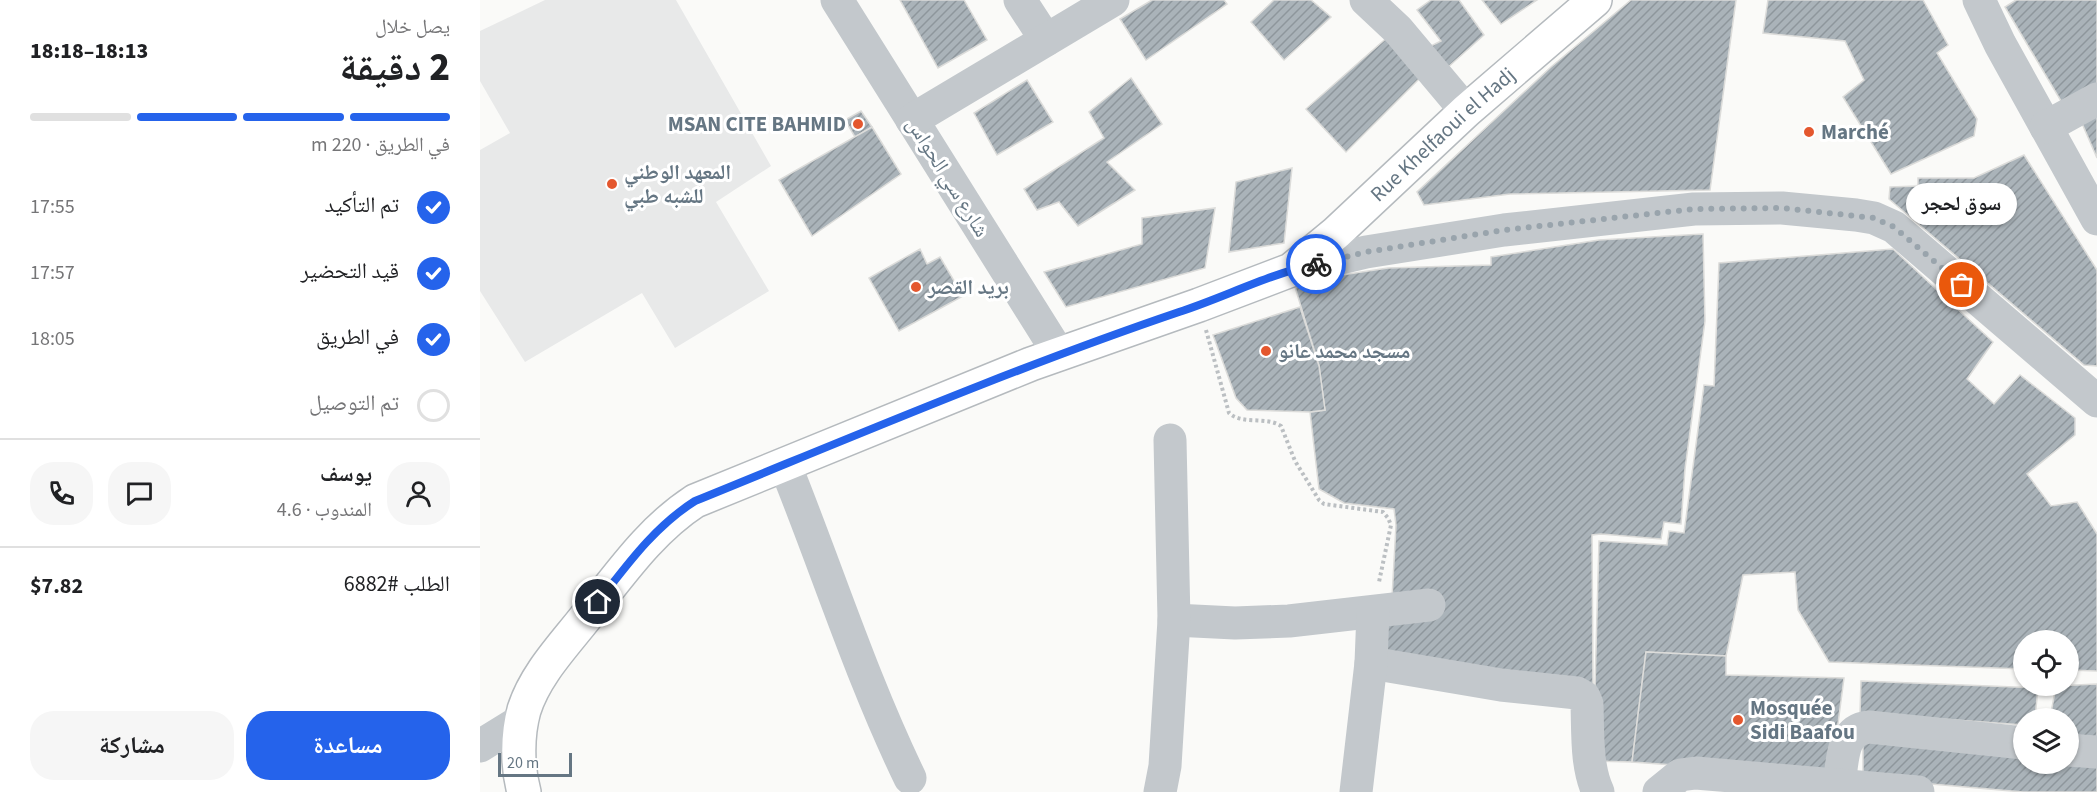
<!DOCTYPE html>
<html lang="ar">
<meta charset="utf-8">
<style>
body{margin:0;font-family:"Source Sans 3","Noto Naskh Arabic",sans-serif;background:#f6f6f6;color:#202124;direction:rtl;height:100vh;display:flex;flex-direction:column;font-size:22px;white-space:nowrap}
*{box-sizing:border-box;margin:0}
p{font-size:20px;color:#757577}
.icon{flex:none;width:33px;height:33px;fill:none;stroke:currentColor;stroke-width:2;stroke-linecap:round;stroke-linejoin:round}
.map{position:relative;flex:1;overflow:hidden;direction:ltr}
.side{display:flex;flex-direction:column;background:#fff;width:480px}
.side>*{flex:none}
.controls{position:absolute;left:1533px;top:630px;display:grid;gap:12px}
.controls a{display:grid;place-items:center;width:66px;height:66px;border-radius:50%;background:#fff;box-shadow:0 2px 4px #0004;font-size:30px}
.scale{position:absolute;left:18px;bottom:15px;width:74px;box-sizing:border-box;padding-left:6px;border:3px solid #657683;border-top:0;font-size:16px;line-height:21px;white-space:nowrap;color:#657683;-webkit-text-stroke:4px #fff;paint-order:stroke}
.pin{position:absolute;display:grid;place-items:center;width:51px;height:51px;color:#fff;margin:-26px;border:3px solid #fff;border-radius:50%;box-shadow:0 2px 6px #0007}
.courier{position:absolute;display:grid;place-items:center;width:60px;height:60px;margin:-30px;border:4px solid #2563eb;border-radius:50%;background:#fff;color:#222;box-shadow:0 2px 8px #0007}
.bubble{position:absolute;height:42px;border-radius:21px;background:#fff;box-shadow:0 2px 4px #0004;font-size:20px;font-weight:800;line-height:42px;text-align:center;direction:rtl}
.overview em{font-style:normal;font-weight:800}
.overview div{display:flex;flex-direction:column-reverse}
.overview{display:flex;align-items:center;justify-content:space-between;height:102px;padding:0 30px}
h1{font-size:39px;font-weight:800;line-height:45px}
.bar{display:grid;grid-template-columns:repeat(4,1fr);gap:9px 6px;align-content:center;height:72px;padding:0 30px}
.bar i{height:8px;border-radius:4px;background:#e0e0e0}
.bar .current{background:#2563eb}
.bar p{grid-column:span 4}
.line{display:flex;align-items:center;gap:15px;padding:0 30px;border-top:2px solid #e0e0e0}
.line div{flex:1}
.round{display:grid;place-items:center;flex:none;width:63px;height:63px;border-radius:24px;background:#f6f6f6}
ol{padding:0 30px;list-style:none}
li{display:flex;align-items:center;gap:18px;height:66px}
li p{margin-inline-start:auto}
li .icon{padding:6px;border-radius:50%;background:#2563eb;color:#fff;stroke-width:4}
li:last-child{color:#757577}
li i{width:33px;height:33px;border:3px solid #e0e0e0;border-radius:50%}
.button{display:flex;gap:12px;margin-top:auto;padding:12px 30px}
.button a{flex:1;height:69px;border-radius:24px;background:#2563eb;color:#fff;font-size:24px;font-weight:800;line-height:69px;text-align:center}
.button a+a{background:#f6f6f6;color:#202124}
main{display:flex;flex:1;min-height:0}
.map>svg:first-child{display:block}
.built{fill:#e8e9e9}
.building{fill:url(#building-hatch);stroke:#dcdcda;stroke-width:1.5}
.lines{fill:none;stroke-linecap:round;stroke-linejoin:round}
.major-casing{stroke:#b5babe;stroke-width:36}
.path{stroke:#bbbfc2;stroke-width:4;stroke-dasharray:3 3;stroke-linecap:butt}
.minor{stroke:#c3c8cc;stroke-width:33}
.major{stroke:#fff;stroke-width:33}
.done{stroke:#99a4ac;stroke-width:6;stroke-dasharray:0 10.8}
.route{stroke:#2563eb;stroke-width:8}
.poi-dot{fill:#e4572e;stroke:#fff;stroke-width:2}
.labels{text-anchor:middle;stroke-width:6;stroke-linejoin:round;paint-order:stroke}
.poi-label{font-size:21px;font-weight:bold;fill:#657683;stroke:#fff;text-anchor:start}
.street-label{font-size:21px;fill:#657683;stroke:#fff}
</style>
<main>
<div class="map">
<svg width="1617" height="792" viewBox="0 0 1617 792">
<defs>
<pattern id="building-hatch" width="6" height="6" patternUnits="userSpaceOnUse" patternTransform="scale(1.5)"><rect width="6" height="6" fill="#aab3b9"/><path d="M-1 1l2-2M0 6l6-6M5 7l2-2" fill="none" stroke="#8e969c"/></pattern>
</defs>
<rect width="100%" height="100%" fill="#fafaf8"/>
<!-- built -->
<path class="built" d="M65,0H196L291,166L236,202L289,291L195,348L162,293L45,362L0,291V150L30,133L0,81V31Z"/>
<!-- building -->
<g class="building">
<path d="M420,0H484L507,40L458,68Z"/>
<path d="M672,0H744L747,4L666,60L640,19Z"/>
<path d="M794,0H831L851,17L804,60L771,22Z"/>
<path d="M951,0H979L1004,35L967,68L947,48L961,41L937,10Z"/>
<path d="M1002,0H1057L1021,24Z"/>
<path d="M1151,0H1256L1230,190L1030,194L944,205L937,192L1071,67Z"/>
<path d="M1288,0H1443L1468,45L1457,53L1497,119L1494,136L1411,174L1363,97L1384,80L1365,41L1283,33Z"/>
<path d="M1536,0H1617V86L1584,106L1525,7Z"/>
<path d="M910,35L946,72L866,152L826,109Z"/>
<path d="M651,78L682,124L627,162L655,190L598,226L579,202L557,210L544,189L624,138L609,112Z"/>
<path d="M547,80L573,122L517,155L494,113Z"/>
<path d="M381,111L392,127L375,137L365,120Z"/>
<path d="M1617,112V158L1601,121Z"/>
<path d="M392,127L421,174L332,236L299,180Z"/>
<path d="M1544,155L1617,270V366L1604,365L1409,199L1410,187L1438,186V178H1494Z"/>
<path d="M812,168L804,243L749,252L756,182Z"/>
<path d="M735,208L725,268L586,307L564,272L662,244V218Z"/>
<path d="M1223,234L1225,321L1205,469L1201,524L1184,522L1181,539L1121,534L1112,535L1113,687L896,655L897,623L912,598L916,525L914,509L864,503L839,489L830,412L845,410L839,366L815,287L855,276L908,268L1011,265V257L1119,240Z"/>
<path d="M440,249L447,264L460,257L483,296L419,331L389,278Z"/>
<path d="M1413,249L1513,342L1487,379L1514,404L1540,375L1595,418V435L1547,474L1571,506L1597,502L1617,534V671L1588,670V640H1544V669L1349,662L1318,610L1315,572L1263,575L1246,656L1166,652L1152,762L1113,761L1119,541L1187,545L1189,531L1204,533L1224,385L1234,386L1239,263Z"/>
<path d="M820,307L839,366L845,410L830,412L767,410L756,398L733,335Z"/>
<path d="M1166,652L1246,656V675L1364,678L1352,769L1236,768L1152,762Z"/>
<path d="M1381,681L1558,688L1555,718H1544V725L1380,713Z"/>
<path d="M1617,684V744L1588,748V718H1570L1576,686Z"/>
<path d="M1383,737L1544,753V764H1588L1617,760V792H1543L1383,778Z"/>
</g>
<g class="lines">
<!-- major casing -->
<g class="major-casing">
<g id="major">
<path id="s1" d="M44,792C37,767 37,735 44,710C55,675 83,646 105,618C139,576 169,531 215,501L551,364L719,305L811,270L856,233L986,111L1115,0"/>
</g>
</g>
<!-- path -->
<path class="path" d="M726,330L749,413C762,425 786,416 801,426L815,461L839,500L844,504L903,512L908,518L911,525L899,582"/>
<!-- minor -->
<g class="minor">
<path d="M357,0L579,354"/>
<path d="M540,0L566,40"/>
<path d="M886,0L918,30L986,111"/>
<path d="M1499,0L1520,44L1617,219"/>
<path d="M432,120L633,0"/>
<path d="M1566,127L1617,99"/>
<path d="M811,270L886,252L1024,230L1214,209L1302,208L1376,215L1394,218L1414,227L1617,401"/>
<path d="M305,465C347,569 381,677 430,778"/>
<path d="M694,620L755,623L809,621L949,605"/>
<path d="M891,663L1021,685L1097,693L1104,697L1107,704C1108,733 1106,766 1118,792"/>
<path d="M0,746L42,720"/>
<path d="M1588,750L1617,752"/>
<path d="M1359,785C1363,762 1360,730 1389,727L1544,743"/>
<path d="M680,792L685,766L694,620L690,440"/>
<path d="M876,792L891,663L893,612"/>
<path d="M1179,792L1200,775L1216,773L1438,792"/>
</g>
<!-- major -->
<use href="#major" class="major"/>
</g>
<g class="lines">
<!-- done -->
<path class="done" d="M836,264L886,252L1024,230L1214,209L1302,208L1394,218L1414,227L1482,285"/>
<!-- route -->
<path class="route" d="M118,602C147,565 174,527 215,501C375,436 534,368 699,312C745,297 789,274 836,264"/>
</g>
<!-- markers -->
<g class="poi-dot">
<circle cx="378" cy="124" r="6"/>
<circle cx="1329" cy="132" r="6"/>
<circle cx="132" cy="184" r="6"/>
<circle cx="436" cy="287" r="6"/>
<circle cx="786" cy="351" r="6"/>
<circle cx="1258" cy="720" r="6"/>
</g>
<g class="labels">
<!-- poi labels -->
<g class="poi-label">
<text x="366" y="131" text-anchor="end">MSAN CITE BAHMID</text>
<text x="1341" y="139">Marché</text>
<text x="144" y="179">المعهد الوطني<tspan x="144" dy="24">للشبه طبي</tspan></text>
<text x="448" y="294">بريد القصر</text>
<text x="798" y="358">مسجد محمد عانو</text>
<text x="1270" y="715">Mosquée<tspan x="1270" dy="24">Sidi Baafou</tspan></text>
</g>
<!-- street labels -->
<g class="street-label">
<text dy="7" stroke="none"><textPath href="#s1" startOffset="1198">Rue Khelfaoui el Hadj</textPath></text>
<text transform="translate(468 177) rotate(58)" y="7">شارع سي الحواس</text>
</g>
</g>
</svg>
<div class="controls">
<a><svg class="icon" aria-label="locate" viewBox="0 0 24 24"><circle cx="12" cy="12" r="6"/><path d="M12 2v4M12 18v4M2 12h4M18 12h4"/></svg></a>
<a><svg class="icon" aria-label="layers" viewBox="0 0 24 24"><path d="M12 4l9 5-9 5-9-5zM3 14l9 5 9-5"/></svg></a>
</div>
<div class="scale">20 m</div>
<div class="pin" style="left:1482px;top:285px;background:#ea580c"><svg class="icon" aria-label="bag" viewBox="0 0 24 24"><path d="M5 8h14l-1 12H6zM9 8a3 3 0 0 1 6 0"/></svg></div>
<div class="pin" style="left:118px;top:602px;background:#1f2937"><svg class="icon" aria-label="home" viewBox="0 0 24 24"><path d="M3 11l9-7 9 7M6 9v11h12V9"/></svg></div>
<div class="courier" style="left:836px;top:264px"><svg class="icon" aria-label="bike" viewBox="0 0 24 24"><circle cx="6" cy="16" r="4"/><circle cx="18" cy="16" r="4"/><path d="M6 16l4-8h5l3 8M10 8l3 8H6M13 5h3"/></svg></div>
<div class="bubble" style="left:1426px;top:183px;width:111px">سوق لحجر</div>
</div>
<section class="side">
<div class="overview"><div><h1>2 دقيقة</h1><p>يصل خلال</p></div><em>18:13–18:18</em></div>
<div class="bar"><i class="current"></i><i class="current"></i><i class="current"></i><i></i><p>في الطريق · 220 m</p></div>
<ol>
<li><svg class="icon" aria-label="check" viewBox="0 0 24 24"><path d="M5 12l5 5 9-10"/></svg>تم التأكيد<p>17:55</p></li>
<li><svg class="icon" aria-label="check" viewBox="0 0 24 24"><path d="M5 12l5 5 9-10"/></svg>قيد التحضير<p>17:57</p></li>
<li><svg class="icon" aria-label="check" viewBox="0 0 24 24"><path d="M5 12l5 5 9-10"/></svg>في الطريق<p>18:05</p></li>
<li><i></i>تم التوصيل</li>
</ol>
<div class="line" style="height:108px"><a class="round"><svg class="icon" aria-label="person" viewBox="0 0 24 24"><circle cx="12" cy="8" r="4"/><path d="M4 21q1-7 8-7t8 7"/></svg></a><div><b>يوسف</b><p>المندوب · 4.6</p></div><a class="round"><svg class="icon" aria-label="chat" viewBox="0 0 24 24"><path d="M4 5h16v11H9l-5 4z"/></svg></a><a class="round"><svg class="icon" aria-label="phone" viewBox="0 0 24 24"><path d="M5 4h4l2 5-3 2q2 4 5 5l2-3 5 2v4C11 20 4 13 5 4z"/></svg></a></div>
<div class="line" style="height:78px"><div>الطلب #6882</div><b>$7.82</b></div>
<div class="button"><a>مساعدة</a><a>مشاركة</a></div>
</section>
</main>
